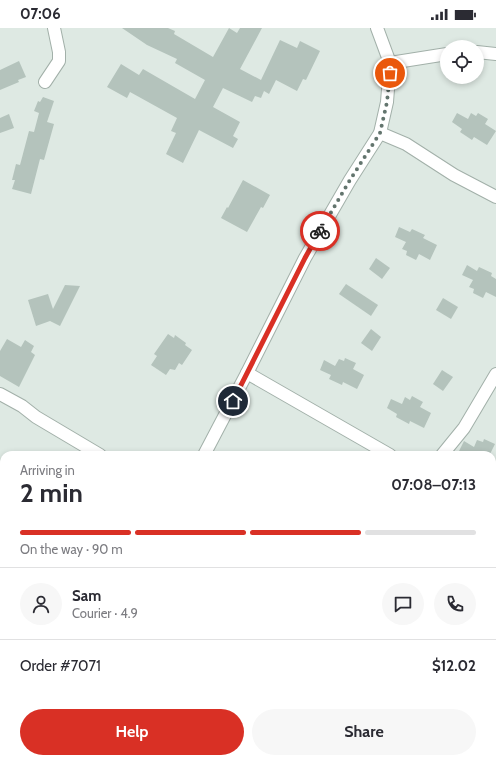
<!DOCTYPE html>
<meta charset="utf-8">
<style>
body{margin:0;font-family:Cabin,sans-serif;background:#f7f7f7;color:#2b2b33;height:100vh;display:flex;flex-direction:column;font-size:15px;white-space:nowrap}
*{box-sizing:border-box;margin:0}
p{font-size:13px;color:#7c7c81}
.icon{flex:none;width:22px;height:22px;fill:none;stroke:currentColor;stroke-width:2;stroke-linecap:round;stroke-linejoin:round}
.map{position:relative;flex:1;overflow:hidden}
.sheet{position:absolute;left:0px;top:423px;width:496px;height:312px;display:flex;flex-direction:column;background:#fff;border-radius:12px 12px 0 0;box-shadow:0 2px 6px #0003}
.sheet>*{flex:none}
.fabs{position:absolute;left:440px;top:12px;display:grid;gap:8px}
.fabs a{display:grid;place-items:center;width:44px;height:44px;border-radius:50%;background:#fff;box-shadow:0 2px 6px #0003;font-size:20px}
.pin{position:absolute;display:grid;place-items:center;width:34px;height:34px;color:#fff;margin:-17px;border:2px solid #fff;border-radius:50%;box-shadow:0 1px 4px #0007}
.courier{position:absolute;display:grid;place-items:center;width:40px;height:40px;margin:-20px;border:3px solid #d93025;border-radius:50%;background:#fff;color:#222;box-shadow:0 1px 5px #0007}
.summary em{font-style:normal;font-weight:700}
.summary div{display:flex;flex-direction:column-reverse}
.summary{display:flex;align-items:center;justify-content:space-between;height:68px;padding:0 20px}
h1{font-size:26px;font-weight:700;line-height:30px}
.bar{display:grid;grid-template-columns:repeat(4,1fr);gap:6px 4px;align-content:center;height:48px;padding:0 20px}
.bar i{height:5px;border-radius:3px;background:#e1e1e2}
.bar .selected{background:#d93025}
.bar p{grid-column:span 4}
.line{display:flex;align-items:center;gap:10px;padding:0 20px;border-top:1px solid #e1e1e2}
.line div{flex:1}
.round{display:grid;place-items:center;flex:none;width:42px;height:42px;border-radius:21px;background:#f7f7f7}
.action{display:flex;gap:8px;margin-top:auto;padding:8px 20px}
.action a{flex:1;height:46px;border-radius:24px;background:#d93025;color:#fff;font-size:16px;font-weight:700;line-height:46px;text-align:center}
.action a+a{background:#f7f7f7;color:#2b2b33}
.status{display:flex;justify-content:space-between;align-items:center;height:28px;padding:0 20px;background:#fff;direction:ltr}
.status svg{height:11px;fill:currentColor}
.map>svg:first-child{display:block}
.building{fill:#b4c3bc}
.lines{fill:none;stroke-linecap:round;stroke-linejoin:round}
.street-casing{stroke:#a2b0a9;stroke-width:14}
.street{stroke:#fff;stroke-width:12}
.done{stroke:#63756e;stroke-width:4;stroke-dasharray:0 7.2}
.route{stroke:#d93025;stroke-width:5}
</style>
<div class="status"><b>07:06</b><svg viewBox="0 0 49 12"><path d="M0 12V9h3v3zM5 12V6h3v6zM10 12V3h3v9zM15 12V0h3v12zM26 1h20v11H26zM47 4h2v5h-2z"/></svg></div>
<div class="map">
<svg width="496" height="735" viewBox="0 0 496 735">
<rect width="100%" height="100%" fill="#dee9e3"/>
<!-- building -->
<g class="building">
<path d="M122,0H168L175,3L174,6L213,29L229,0L237,5L240,0H262L240,41L261,52L280,12L297,20L300,13L320,23L306,52L303,51L297,63L276,52L269,66L264,63L261,70L255,68L252,74L223,60L213,79L240,94L233,108L238,111L233,120L199,102L183,135L166,126L176,105L171,103L177,90L130,64L127,70L107,59L121,36L139,47L143,41L195,71L205,52L175,35L177,31L147,17Z"/>
<path d="M19,33L26,49L18,52L19,54L0,62V42Z"/>
<path d="M43,69L54,73L47,94L54,96L44,132L40,131L31,166L12,161L15,152H12L16,136L20,137L29,103L34,104L39,85L34,83L38,73L40,74Z"/>
<path d="M457,85L468,91L471,85L476,88L478,85L488,91L485,96L496,103L487,117L474,109L472,112L460,104L462,101L452,94Z"/>
<path d="M9,86L14,100L0,105V90Z"/>
<path d="M243,152L270,167L263,180L261,179L247,204L221,190L227,179L228,180Z"/>
<path d="M399,199L410,204L412,201L425,207L423,210L437,217L430,232L419,226L416,232L406,227L407,223L402,221L406,214L395,209Z"/>
<path d="M376,230L390,240L382,251L369,241Z"/>
<path d="M467,237L477,243L479,239L492,245L491,248L496,251V269L486,264L483,270L473,265L474,261L469,259L473,252L462,247Z"/>
<path d="M346,256L378,277L371,288L339,266Z"/>
<path d="M65,257L80,258L60,298L50,293L36,298L28,272L48,266L53,281Z"/>
<path d="M443,270L458,279L451,291L436,282Z"/>
<path d="M371,301L381,309L372,323L361,315Z"/>
<path d="M168,306L174,310L175,307L186,315L185,317L192,322L182,337L179,335L175,342L170,341L166,347L151,337L157,328L154,326Z"/>
<path d="M7,311L21,319L25,312L34,318L31,324L35,327L19,359L0,348V323Z"/>
<path d="M345,330L356,335L353,341L364,347L357,361L343,354L342,357L329,351L331,347L320,342L324,332L335,338L339,331L344,333Z"/>
<path d="M442,342L453,349L443,363L433,356Z"/>
<path d="M412,368L423,374L420,379L431,385L424,400L410,393L409,396L396,389L397,386L387,380L391,371L402,376L405,369L410,372Z"/>
<path d="M484,411L495,416L490,426L492,427H467L459,423L464,413L474,419L477,412L483,414Z"/>
</g>
<g class="lines">
<!-- street casing -->
<g class="street-casing">
<g id="street">
<path d="M477,24L496,26"/>
<path d="M390,35L447,26"/>
<path d="M45,54L59,33V24L54,0"/>
<path d="M380,105L406,116L454,147L496,169"/>
<path d="M247,345L390,427"/>
<path d="M0,366L22,378L36,389L100,427"/>
<path d="M204,427L247,345L305,230L350,152L380,105L387,74L390,35L377,0"/>
<path d="M442,427L464,400L496,346"/>
<path d="M492,472L496,474"/>
<path d="M492,656L496,659"/>
<path d="M276,731L283,735"/>
<path d="M29,735L32,731"/>
</g>
</g>
<!-- street -->
<use href="#street" class="street"/>
</g>
<g class="lines">
<!-- done -->
<path class="done" d="M320,203L350,152L380,105L387,74L390,45"/>
<!-- route -->
<path class="route" d="M233,373L305,230L320,203"/>
</g>
</svg>
<div class="fabs">
<a><svg class="icon" aria-label="locate" viewBox="0 0 24 24"><circle cx="12" cy="12" r="6"/><path d="M12 2v4M12 18v4M2 12h4M18 12h4"/></svg></a>
</div>
<div class="pin" style="left:390px;top:45px;background:#ea580c"><svg class="icon" aria-label="bag" viewBox="0 0 24 24"><path d="M5 8h14l-1 12H6zM9 8a3 3 0 0 1 6 0"/></svg></div>
<div class="pin" style="left:233px;top:373px;background:#1f2937"><svg class="icon" aria-label="home" viewBox="0 0 24 24"><path d="M3 11l9-7 9 7M6 9v11h12V9"/></svg></div>
<div class="courier" style="left:320px;top:203px"><svg class="icon" aria-label="bike" viewBox="0 0 24 24"><circle cx="6" cy="16" r="4"/><circle cx="18" cy="16" r="4"/><path d="M6 16l4-8h5l3 8M10 8l3 8H6M13 5h3"/></svg></div>
<section class="sheet">
<div class="summary"><div><h1>2 min</h1><p>Arriving in</p></div><em>07:08–07:13</em></div>
<div class="bar"><i class="selected"></i><i class="selected"></i><i class="selected"></i><i></i><p>On the way · 90 m</p></div>
<div class="line" style="height:72px"><a class="round"><svg class="icon" aria-label="person" viewBox="0 0 24 24"><circle cx="12" cy="8" r="4"/><path d="M4 21q1-7 8-7t8 7"/></svg></a><div><b>Sam</b><p>Courier · 4.9</p></div><a class="round"><svg class="icon" aria-label="chat" viewBox="0 0 24 24"><path d="M4 5h16v11H9l-5 4z"/></svg></a><a class="round"><svg class="icon" aria-label="phone" viewBox="0 0 24 24"><path d="M5 4h4l2 5-3 2q2 4 5 5l2-3 5 2v4C11 20 4 13 5 4z"/></svg></a></div>
<div class="line" style="height:52px"><div>Order #7071</div><b>$12.02</b></div>
<div class="action"><a>Help</a><a>Share</a></div>
</section>
</div>
